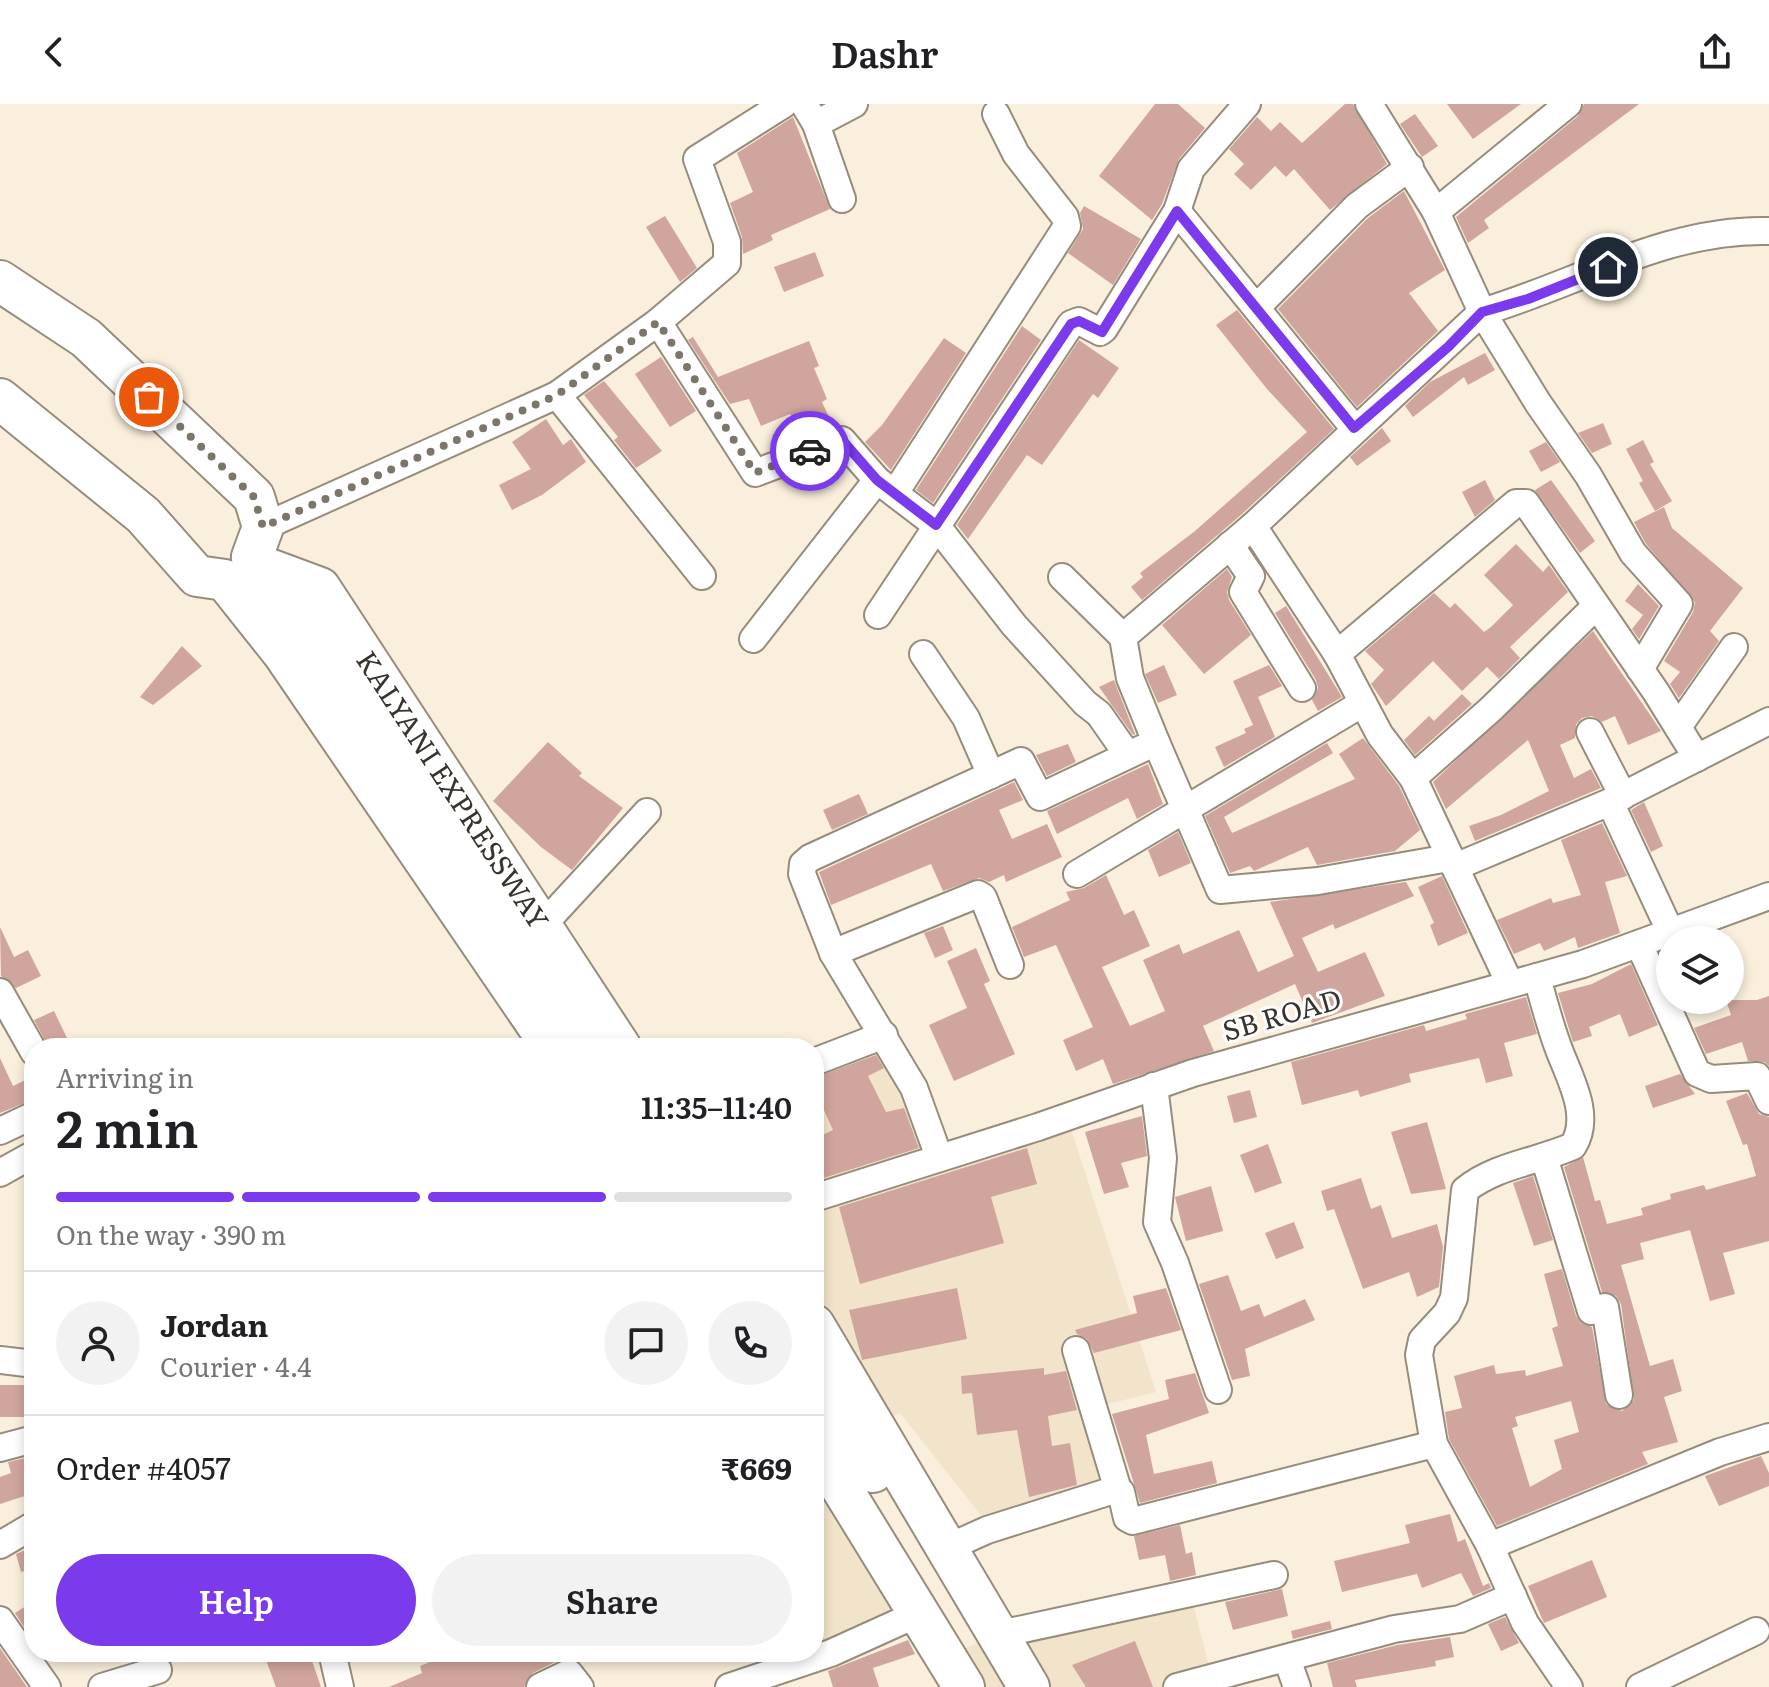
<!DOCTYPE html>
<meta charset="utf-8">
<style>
body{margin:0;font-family:Literata,serif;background:#f2f2f2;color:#202124;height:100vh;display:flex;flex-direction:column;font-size:30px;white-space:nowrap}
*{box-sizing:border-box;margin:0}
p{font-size:26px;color:#757577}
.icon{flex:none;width:44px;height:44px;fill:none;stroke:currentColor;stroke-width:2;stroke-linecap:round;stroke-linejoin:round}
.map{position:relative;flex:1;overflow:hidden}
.side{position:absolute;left:24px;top:934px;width:800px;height:624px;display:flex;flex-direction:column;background:#fff;border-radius:32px;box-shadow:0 4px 12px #0003}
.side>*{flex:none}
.buttons{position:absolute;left:1656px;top:822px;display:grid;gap:16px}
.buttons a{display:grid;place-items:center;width:88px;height:88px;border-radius:50%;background:#fff;box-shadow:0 4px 12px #0003;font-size:40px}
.pin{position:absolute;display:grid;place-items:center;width:68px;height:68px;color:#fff;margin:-34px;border:4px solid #fff;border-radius:50%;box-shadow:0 2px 8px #0007}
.courier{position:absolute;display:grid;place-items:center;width:80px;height:80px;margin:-40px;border:6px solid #7c3aed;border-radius:50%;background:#fff;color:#222;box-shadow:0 2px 10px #0007}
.head em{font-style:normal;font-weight:600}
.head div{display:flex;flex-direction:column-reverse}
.head{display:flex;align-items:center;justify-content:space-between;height:136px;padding:0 32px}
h1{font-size:52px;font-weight:600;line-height:60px}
.bar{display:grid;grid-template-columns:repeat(4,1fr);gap:12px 8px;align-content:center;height:96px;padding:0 32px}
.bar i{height:10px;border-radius:6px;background:#e0e0e0}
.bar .on{background:#7c3aed}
.bar p{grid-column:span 4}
.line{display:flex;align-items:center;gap:20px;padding:0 32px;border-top:2px solid #e0e0e0}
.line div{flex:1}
.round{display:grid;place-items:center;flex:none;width:84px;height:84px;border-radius:42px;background:#f2f2f2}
.primary-button{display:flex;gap:16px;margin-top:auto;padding:16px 32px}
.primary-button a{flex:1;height:92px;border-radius:48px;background:#7c3aed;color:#fff;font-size:32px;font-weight:600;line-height:92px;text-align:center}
.primary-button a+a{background:#f2f2f2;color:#202124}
header{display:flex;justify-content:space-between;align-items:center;height:104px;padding:0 32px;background:#fff;font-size:36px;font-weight:600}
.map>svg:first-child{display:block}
.built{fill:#f2e4ca}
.building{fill:#d0a59d;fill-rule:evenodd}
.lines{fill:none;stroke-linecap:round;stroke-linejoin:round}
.minor-casing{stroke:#968c7b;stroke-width:30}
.highway-casing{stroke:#968c7b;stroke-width:44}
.minor{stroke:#fff;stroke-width:26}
.highway{stroke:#fff;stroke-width:40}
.done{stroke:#7c756a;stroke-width:8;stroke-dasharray:0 14.4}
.route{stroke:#7c3aed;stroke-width:10}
.labels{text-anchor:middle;stroke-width:6;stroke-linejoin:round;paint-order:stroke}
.street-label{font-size:28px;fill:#38342d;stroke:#fefefe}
</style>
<header><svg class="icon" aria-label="back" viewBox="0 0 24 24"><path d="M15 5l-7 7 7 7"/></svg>Dashr<svg class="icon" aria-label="share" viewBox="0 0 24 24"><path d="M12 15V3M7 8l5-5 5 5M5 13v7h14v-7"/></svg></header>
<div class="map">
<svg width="1769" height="1583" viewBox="0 0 1769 1583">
<rect width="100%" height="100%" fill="#faefdc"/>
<!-- built -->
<g class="built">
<path d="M880,934L942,1046L814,1090V959Z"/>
<path d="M1070,1022L1156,1288L1088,1305L1112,1377L987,1419L900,1309L843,1337L814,1290V1101Z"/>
<path d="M814,1338L912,1500L820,1541L814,1527Z"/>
<path d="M1190,1488L1211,1570L1178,1583H985L961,1546L1030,1516Z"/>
</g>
<!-- building -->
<g class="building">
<path d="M1155,0H1178L1205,24L1179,55L1162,100L1152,116L1099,72Z"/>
<path d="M1345,0H1353L1387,60L1330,106L1294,65L1286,73L1275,62L1251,86L1234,70L1244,60L1229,45L1257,13L1271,27L1280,18L1302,39Z"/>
<path d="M1447,0H1521L1473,35Z"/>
<path d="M1584,0H1639L1484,116L1489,124L1468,139L1456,113L1578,12Z"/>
<path d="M1415,10L1438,42L1422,53L1400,20Z"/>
<path d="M793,13L830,105L771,131L773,136L743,150L742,133L730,99L753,88L737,49Z"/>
<path d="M1404,87L1445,166L1409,189L1438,227L1357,303L1278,205L1368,114Z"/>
<path d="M1084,102L1141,135L1113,181L1068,149L1083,125L1080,109Z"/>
<path d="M665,112L697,164L680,178L646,123Z"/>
<path d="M815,148L824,172L784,188L774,163Z"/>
<path d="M1237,206L1334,325L1242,410L1142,496L1131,483L1143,473L1140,469L1195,427L1307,328L1267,285L1216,221Z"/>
<path d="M1022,222L1041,236L933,399L916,386Z"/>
<path d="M693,233L718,273L809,237L819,262L814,264L827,295L822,298L833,322L801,334L790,310L761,322L749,295L730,300L688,236Z"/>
<path d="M944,234L966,249L891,366L865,338L882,321Z"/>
<path d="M1079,236L1119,264L1098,294L1093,290L1042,361L1027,351L968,435L957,421Z"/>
<path d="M1485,249L1495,266L1468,281L1464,273L1413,313L1405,302L1430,278Z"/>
<path d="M661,253L696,307L670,323L635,270Z"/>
<path d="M604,277L662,347L636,364L614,336L618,333L584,291Z"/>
<path d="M546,315L563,341L571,335L586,358L542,391L512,406L499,381L531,365L512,338Z"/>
<path d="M1603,319L1612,340L1592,349L1578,329Z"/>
<path d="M1382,324L1391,337L1357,362L1350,353Z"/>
<path d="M1643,336L1654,358L1650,360L1672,397L1655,407L1639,379L1643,377L1626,345Z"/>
<path d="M1546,338L1560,358L1541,368L1529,347Z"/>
<path d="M1485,376L1495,396L1475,413L1462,388Z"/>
<path d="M1551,376L1595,437L1580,449L1535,386Z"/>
<path d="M1664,403L1672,424L1743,484L1710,527L1719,537L1679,594L1670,580L1680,568L1664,557L1693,508L1695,498L1646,440L1634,418Z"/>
<path d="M1516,440L1543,468L1549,461L1568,488L1510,543L1520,554L1499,575L1487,563L1462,587L1433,557L1386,602L1371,580L1384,566L1365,547L1434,489L1450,504L1455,499L1484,528L1491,523L1513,501L1484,471Z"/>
<path d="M1227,465L1232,473L1227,488L1229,496L1251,531L1204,570L1162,521Z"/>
<path d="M1638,480L1659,502L1639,535L1632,525L1643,511L1625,497Z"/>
<path d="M1286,502L1342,593L1318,607L1312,596L1318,584L1316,576L1275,509Z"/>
<path d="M1593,527L1661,627L1628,641L1615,612L1602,618L1592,612L1582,614L1576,620L1575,634L1560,641L1574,674L1591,665L1601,684L1475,737L1469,722L1501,711L1549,687L1528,636L1446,705L1433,678Z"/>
<path d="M182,542L202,562L153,601L140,593Z"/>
<path d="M1164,561L1177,591L1158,599L1145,570Z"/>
<path d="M1269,561L1282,582L1258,593L1275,633L1224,663L1215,643L1246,629L1244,625L1253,621L1233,577Z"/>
<path d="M1114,576L1135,630L1133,631L1099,583Z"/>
<path d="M1462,590L1472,600L1415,651L1404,636L1429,612L1434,617Z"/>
<path d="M1363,634L1399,682L1420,726L1395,747L1317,761L1308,743L1254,767L1250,762L1230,769L1205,712L1327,639L1333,649L1224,713L1232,729L1355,675L1339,650Z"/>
<path d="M548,638L582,669L579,672L623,704L572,766L541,743L493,697Z"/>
<path d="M1068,640L1076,658L1047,672L1036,651Z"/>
<path d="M1148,660L1163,700L1137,715L1128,694L1057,730L1047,707Z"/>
<path d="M1014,678L1023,696L999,706L1012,735L1047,720L1062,753L1006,778L1004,771L989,778L979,774L943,787L931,760L831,801L819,768Z"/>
<path d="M859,690L868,710L832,726L823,706Z"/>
<path d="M1644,698L1663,742L1651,748L1631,706Z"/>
<path d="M1602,719L1627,772L1605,778L1620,829L1578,844L1575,833L1544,847L1540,839L1514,850L1497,816L1551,794L1553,799L1581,791L1561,736Z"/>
<path d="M1178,728L1191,759L1159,773L1148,746Z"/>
<path d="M1106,771L1124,811L1134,806L1150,842L1102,863L1130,922L1165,907L1143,856L1179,840L1183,850L1239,826L1258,868L1294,852L1270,798L1406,778L1414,792L1335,825L1333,820L1302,834L1318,868L1365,848L1385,892L1312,919L1295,880L1203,922L1214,947L1113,980L1103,955L1076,967L1063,936L1093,923L1056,841L1024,853L1012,823L1070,796L1066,788L1084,784Z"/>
<path d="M1442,772L1468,829L1438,842L1430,821L1434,819L1418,783Z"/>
<path d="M943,822L953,846L935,854L924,829Z"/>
<path d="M0,823L14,853L28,846L41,872L16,884L1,872Z"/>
<path d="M976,844L990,877L984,880L1015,950L954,977L929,921L967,904L947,857Z"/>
<path d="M1631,860L1658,921L1629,933L1620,910L1589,923L1592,932L1573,938L1558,889L1592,880Z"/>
<path d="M1769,892V962L1764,958L1748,957L1742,938L1706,950L1694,924L1731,911L1726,896H1757Z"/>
<path d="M1526,893L1537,930L1504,939L1513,972L1486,979L1479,954L1409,970L1411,978L1360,993L1358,986L1302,1001L1291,958L1424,921L1426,927L1467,915L1465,910Z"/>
<path d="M54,907L68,936L71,944H49L34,916Z"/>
<path d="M876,951L884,964L868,972L886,1008L904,1004L919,1044L814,1077V1035L833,1026L814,984V974Z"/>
<path d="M0,954L13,982L34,972V995L0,1009Z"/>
<path d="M1680,970L1695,990L1653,1004L1645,982Z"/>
<path d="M1250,986L1257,1013L1234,1019L1227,992Z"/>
<path d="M1747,989L1759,1010L1769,1013V1137L1723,1149L1735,1190L1710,1197L1690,1126L1640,1139L1644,1155L1621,1161L1650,1262L1673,1255L1682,1287L1664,1293L1678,1338L1642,1348L1648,1360L1497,1422L1449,1335L1445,1308L1462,1304L1454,1272L1494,1261L1496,1270L1525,1266L1526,1272L1563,1262L1552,1224L1558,1222L1544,1170L1562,1165L1576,1212L1581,1219L1592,1223L1606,1300L1622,1307L1634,1296L1621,1200L1616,1192L1602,1188L1564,1063L1583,1053L1595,1097L1600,1096L1607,1120L1643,1111L1641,1104L1671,1095L1670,1090L1704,1081L1706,1086L1756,1072L1747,1040L1743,1041L1726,997ZM1571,1297L1579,1328L1554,1336L1562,1365L1530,1383L1512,1324L1518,1322L1515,1313Z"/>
<path d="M1142,1012L1147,1052L1121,1059L1129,1083L1104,1090L1085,1028Z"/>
<path d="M1427,1018L1446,1085L1411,1090L1391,1028Z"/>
<path d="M1268,1040L1282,1079L1255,1089L1240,1051Z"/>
<path d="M1027,1044L1037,1080L991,1093L1004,1139L860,1180L839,1103Z"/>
<path d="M1533,1072L1553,1136L1534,1142L1513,1079Z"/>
<path d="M1361,1074L1371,1105L1381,1101L1392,1134L1437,1120L1443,1143L1439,1183L1417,1193L1409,1168L1363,1185L1334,1105L1327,1107L1321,1087Z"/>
<path d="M1211,1082L1223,1127L1186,1137L1175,1093Z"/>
<path d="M1294,1118L1304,1144L1276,1155L1265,1129Z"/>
<path d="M1228,1171L1241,1207L1259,1200L1264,1213L1305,1195L1315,1216L1245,1245L1250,1272L1232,1276L1199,1180Z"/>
<path d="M957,1184L967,1235L862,1256L849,1206Z"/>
<path d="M1166,1184L1181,1226L1094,1249L1087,1235L1077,1230L1075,1226L1137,1209L1133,1192Z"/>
<path d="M1044,1264V1271L1066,1267L1077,1306L1048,1312L1052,1342L1070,1339L1077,1381L1029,1393L1017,1326L977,1331L972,1289L962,1290L961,1272Z"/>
<path d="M1195,1269L1209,1309L1146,1331L1154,1370L1212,1357L1217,1379L1140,1399L1112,1310L1169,1295L1165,1276Z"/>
<rect x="0" y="1281" width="34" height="32"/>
<path d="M34,1352V1389L0,1400V1373L11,1369L8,1358Z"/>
<path d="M1761,1352L1769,1369V1382L1719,1402L1705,1372Z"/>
<path d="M1450,1410L1458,1438L1465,1435L1483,1482L1489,1479L1491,1484L1473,1492L1461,1469L1422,1484L1417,1470L1342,1488L1334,1457L1410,1439L1405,1421Z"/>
<path d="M1180,1421L1186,1450L1192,1448L1196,1471L1170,1477L1165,1451L1139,1456L1134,1432Z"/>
<path d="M34,1442V1464L21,1468L16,1450Z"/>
<path d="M1592,1456L1607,1493L1544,1519L1528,1482Z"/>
<path d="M1282,1485L1288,1512L1233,1526L1225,1498Z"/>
<path d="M34,1497V1525L28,1529L15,1509Z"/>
<path d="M1505,1513L1519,1539L1501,1547L1488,1520Z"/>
<path d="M1330,1517L1332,1525L1293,1535L1291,1527Z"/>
<path d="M1450,1533L1454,1553L1435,1557L1436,1562L1355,1576L1357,1583H1333L1327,1559L1397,1541Z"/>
<path d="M908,1536L915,1550L873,1564L879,1583H833L828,1567Z"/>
<path d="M1135,1537L1153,1583H1086L1072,1561Z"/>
<path d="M0,1544L27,1583H0Z"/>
<path d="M263,1548H309L321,1583H276Z"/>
<path d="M427,1548H587V1550L563,1554L533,1569L524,1583H389L422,1569L420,1562L430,1558Z"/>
</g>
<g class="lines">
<!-- minor casing -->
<g class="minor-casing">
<g id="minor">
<path d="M804,0L816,20L854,0"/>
<path d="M1369,0L1436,108L1482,208L1538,299L1588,371L1633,449L1679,500L1640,565"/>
<path d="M816,20L842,95"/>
<path d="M1177,107L1354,324"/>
<path d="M1436,108L1568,0"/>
<path d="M1258,202L1357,102L1410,63"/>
<path d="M658,218L755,369L842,336L877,376L936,421L1014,521L1085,599L1099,610L1127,650"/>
<path d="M557,291L702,472"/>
<path d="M895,389L1067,122L1065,113L1016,50L996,10"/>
<path d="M1253,422L1337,550L1380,631L1413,674L1510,880"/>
<path d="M263,423L557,291L658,218L727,159V138L697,55L784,0"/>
<path d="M1230,441L1251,472L1243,488L1302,584"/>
<path d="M1062,473L1123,533"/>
<path d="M878,511L1071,220L1079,217L1100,228L1104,225L1177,107L1191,65L1247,0"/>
<path d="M753,535L877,376"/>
<path d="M923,550L966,614L991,671"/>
<path d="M1337,550L1516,399H1526L1656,588L1697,654"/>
<path d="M1678,623L1734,543"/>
<path d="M1590,628L1623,692"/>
<path d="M1156,638L1220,786L1318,777L1449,754"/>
<path d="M1413,674L1491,605L1595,503"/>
<path d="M1610,698L1671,829"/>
<path d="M1455,763L1610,698L1769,617"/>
<path d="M1077,770L1363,599"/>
<path d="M541,823L647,708"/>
<path d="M1639,840L1697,969L1711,975L1757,972L1769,997"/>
<path d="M833,849L978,790L983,793L1010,861"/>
<path d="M1537,873C1543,895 1549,918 1557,940C1567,970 1593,1010 1573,1042C1537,1058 1496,1061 1465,1086L1454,1194L1447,1209L1422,1236L1419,1251L1434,1340L1490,1442L1525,1519L1569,1583"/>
<path d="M0,888L34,948"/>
<path d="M814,958L884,931"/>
<path d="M1154,982L1163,1054L1157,1118L1175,1159L1218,1286"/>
<path d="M0,1027L34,1011"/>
<path d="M939,1053L914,984L833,849L802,770L803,760L810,754L1021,657L1040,693L1156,638L1130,574L1123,533L1253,422L1482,208C1577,180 1667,124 1769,127"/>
<path d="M1544,1053L1591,1207L1605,1203L1619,1291"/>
<path d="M0,1069L34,1050"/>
<path d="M814,1094L1038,1023L1193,969L1583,860L1769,792"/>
<path d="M1076,1246L1118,1386"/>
<path d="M0,1256L34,1260"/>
<path d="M0,1344L34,1335"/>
<path d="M0,1441L34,1421"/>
<path d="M1490,1442L1720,1348L1769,1333"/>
<path d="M947,1444L987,1426L1114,1386L1121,1388L1127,1414L1133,1417L1434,1340"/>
<path d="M0,1516L47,1583"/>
<path d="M1000,1530L1274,1471"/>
<path d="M332,1548L340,1583"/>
<path d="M1287,1555L1297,1583"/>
<path d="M102,1583L158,1566"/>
<path d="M540,1583L569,1569L580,1583"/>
<path d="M729,1583L831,1549L904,1516"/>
<path d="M1177,1583L1394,1525L1460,1515L1513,1492"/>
<path d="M1640,1583L1756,1527"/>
</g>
</g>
<!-- highway casing -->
<g class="highway-casing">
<g id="highway">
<path d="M0,177L86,234L254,393L263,423L252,453L315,534L586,944"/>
<path d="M0,295L143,411L197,472L225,476L283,549L553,944"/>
<path id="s1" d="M258,461L320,484L621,944"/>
<path d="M814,1221L1029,1583"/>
<path d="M814,1282L873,1368"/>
<path d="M814,1339L964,1583"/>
</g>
</g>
<!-- minor -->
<use href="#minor" class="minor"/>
<!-- highway -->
<use href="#highway" class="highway"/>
</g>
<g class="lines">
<!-- done -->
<path class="done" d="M149,293L254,393L263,423L557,291L658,218L755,369L810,347"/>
<!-- route -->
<path class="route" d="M810,347L842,336L877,376L936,421L1071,220L1079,217L1102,228L1177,107L1354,324L1448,243L1482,208L1528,195L1608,163"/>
</g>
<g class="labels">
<!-- street labels -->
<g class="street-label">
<text dy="10" stroke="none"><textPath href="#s1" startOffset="308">KALYANI EXPRESSWAY</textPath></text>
<text transform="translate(1282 911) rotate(-16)" y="10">SB ROAD</text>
</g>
</g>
</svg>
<div class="buttons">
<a><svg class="icon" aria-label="layers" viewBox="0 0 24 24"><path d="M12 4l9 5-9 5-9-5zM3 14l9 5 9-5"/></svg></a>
</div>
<div class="pin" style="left:149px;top:293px;background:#ea580c"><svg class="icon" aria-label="bag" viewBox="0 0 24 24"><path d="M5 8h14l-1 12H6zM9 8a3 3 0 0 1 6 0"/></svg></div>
<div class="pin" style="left:1608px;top:163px;background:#1f2937"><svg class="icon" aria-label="home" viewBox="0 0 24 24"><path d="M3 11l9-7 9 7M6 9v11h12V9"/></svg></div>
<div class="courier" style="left:810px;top:347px"><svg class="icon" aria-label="car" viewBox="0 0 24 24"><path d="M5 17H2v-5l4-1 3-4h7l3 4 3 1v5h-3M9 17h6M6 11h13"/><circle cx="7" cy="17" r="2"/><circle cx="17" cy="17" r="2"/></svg></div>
<section class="side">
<div class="head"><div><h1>2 min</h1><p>Arriving in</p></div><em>11:35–11:40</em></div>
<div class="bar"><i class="on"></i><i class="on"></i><i class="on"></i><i></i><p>On the way · 390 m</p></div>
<div class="line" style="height:144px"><a class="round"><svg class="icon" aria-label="person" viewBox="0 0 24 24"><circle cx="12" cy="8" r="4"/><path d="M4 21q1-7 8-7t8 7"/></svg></a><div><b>Jordan</b><p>Courier · 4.4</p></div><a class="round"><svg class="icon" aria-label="chat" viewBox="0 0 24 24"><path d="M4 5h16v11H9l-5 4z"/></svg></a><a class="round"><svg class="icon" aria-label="phone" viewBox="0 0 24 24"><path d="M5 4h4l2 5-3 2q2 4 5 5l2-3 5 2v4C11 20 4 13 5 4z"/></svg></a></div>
<div class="line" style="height:104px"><div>Order #4057</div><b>₹669</b></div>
<div class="primary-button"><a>Help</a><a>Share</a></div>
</section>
</div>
